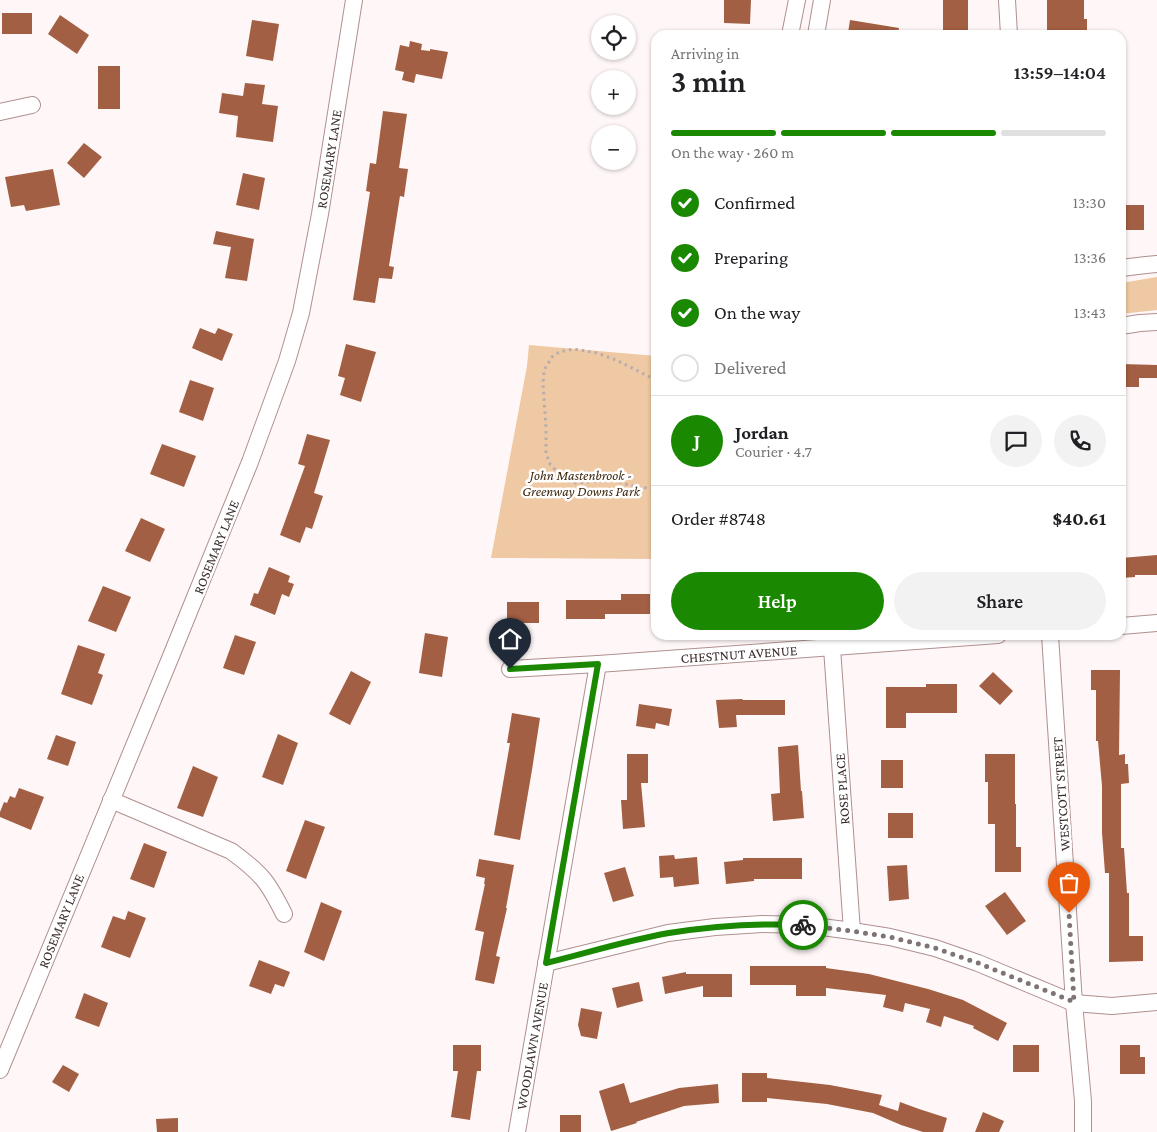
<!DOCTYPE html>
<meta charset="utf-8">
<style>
body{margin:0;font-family:"Crimson Pro",serif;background:#f2f2f2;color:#202124;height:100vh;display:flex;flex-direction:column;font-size:19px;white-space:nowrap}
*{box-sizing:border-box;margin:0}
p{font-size:16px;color:#757577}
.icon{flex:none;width:28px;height:28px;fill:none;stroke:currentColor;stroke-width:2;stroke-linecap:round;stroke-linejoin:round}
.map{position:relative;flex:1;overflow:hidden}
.panel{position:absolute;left:651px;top:30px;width:475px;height:610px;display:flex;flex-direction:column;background:#fff;border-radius:15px;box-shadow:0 1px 4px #0004}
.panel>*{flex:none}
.buttons{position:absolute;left:591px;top:15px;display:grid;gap:10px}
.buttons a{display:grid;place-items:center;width:45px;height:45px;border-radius:50%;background:#fff;box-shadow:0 1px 4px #0004;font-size:25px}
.pin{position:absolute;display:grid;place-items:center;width:42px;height:42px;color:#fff;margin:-51px -21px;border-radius:50% 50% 50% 0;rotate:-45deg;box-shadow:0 0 5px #0007}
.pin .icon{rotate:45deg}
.courier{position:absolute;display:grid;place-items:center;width:50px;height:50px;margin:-25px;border:4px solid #1b8801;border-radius:50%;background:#fff;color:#222;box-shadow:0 1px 6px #0007}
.summary em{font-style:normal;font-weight:600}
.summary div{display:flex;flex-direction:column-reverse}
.summary{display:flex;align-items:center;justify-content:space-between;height:85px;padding:0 20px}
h1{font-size:32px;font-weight:600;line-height:38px}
.bar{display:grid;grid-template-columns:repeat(4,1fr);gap:8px 5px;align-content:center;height:60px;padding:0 20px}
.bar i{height:6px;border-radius:4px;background:#e0e0e0}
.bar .selected{background:#1b8801}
.bar p{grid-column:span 4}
.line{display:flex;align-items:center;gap:12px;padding:0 20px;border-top:1px solid #e0e0e0}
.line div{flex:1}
.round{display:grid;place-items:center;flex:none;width:52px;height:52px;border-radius:26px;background:#f2f2f2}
ol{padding:0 20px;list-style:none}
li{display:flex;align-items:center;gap:15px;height:55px}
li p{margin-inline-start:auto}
li .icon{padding:5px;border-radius:50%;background:#1b8801;color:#fff;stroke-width:4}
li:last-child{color:#757577}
li i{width:28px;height:28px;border:2px solid #e0e0e0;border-radius:50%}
.cta{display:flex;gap:10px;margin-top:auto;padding:10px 20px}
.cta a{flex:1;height:58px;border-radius:30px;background:#1b8801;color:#fff;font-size:20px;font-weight:600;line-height:58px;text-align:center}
.cta a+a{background:#f2f2f2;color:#202124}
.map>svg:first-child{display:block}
.green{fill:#efc9a3}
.building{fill:#a35f43}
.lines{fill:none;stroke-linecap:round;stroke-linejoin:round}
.minor-casing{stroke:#b08f8f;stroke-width:18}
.path{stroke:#b7adad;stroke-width:3;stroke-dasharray:2.5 4;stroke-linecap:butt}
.minor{stroke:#fff;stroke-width:16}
.done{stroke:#7f7373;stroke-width:5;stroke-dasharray:0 9}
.route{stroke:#1b8801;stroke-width:6}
.labels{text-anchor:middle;stroke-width:5;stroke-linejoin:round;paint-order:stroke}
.street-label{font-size:14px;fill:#3a2c2c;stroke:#fff}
.park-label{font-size:14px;font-style:italic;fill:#3f280f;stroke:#fff}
</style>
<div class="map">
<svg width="1157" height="1132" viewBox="0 0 1157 1132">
<rect width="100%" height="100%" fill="#fff7f7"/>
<!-- green -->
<g class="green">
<path d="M1157,277V310L1121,314V283Z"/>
<path d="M529,345L656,356V559L491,558L527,366Z"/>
</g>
<!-- building -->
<g class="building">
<path d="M724,0H751L750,24L724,23Z"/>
<rect x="943" y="0" width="25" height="35"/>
<path d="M1047,0H1084V19H1087V35H1047Z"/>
<rect x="2" y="13" width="30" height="21"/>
<path d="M60,15L89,35L77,54L48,34Z"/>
<path d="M252,20L279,24L273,61L246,56Z"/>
<path d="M850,20L899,28L898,35H850L851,34L848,33Z"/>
<path d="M410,41L422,44L421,50L430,51V49L448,52L442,79L416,74L414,83L402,80L404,72L395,70L400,45L409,47Z"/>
<rect x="98" y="66" width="22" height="43"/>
<path d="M245,83L265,85L262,104L278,106L273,142L236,137L238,116L219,113L222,93L243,96Z"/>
<path d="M383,111L407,114L399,168L408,169L404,197L400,196L389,266L394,267L392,279L379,278L375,303L353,300L370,192L366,191L370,163L376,164Z"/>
<path d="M84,143L102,157L84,178L67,163Z"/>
<path d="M53,169L60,205L26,211L24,205L11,207L5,177Z"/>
<path d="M243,173L265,178L259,210L236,205Z"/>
<rect x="1121" y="205" width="23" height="25"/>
<path d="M216,231L254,239L247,281L225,278L231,247L213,244Z"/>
<path d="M200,328L215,334L218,328L233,334L222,361L192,348Z"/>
<path d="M346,344L376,352L361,402L340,395L345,378L338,376Z"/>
<path d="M1121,364L1157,365V378H1139V387H1121Z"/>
<path d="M190,380L214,388L203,421L179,412Z"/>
<path d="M307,434L330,440L314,493L323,496L312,529L306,527L300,543L280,535L305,466L298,464Z"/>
<path d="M162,444L196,456L184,487L150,474Z"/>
<path d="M141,518L165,529L150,562L125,551Z"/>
<path d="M1157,555V575H1135V577L1121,578V558Z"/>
<path d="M269,567L290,576L288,582L294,584L289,597L282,594L275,615L250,605L254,593L258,594Z"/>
<path d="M103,586L131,597L116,632L88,621Z"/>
<path d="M621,594H650V614H605V619H566V600H621Z"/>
<rect x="507" y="602" width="32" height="21"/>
<path d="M425,633L448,637L442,677L419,673Z"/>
<path d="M235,635L256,642L244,675L223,668Z"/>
<path d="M78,645L105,654L98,673L103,675L92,705L61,694Z"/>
<path d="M1091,670H1120L1119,755L1125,754V764H1128L1129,783L1121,784V848H1124L1127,893H1129V936H1143V961L1109,962V873H1105L1102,833V786L1098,741H1096V690H1091Z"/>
<path d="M351,671L371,682L350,725L329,714Z"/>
<path d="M993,672L1013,691L1000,705L979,686Z"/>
<path d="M926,684H957V713H906V728H886V687H926Z"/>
<path d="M742,699L743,700H785V715H736L737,727L719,728L716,700Z"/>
<path d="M639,704L672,709L669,726L656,723L655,729L636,726Z"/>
<path d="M512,713L540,718L532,770L520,840L494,835L510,743H507Z"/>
<path d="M278,734L298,743L283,785L262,777Z"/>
<path d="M56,735L76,742L68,766L47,759Z"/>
<path d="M798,745L801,791H802L804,818L773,821L771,794L780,793L778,747Z"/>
<path d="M627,754H648V783H641L645,827L623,829L621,800H627Z"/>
<path d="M985,754H1015V804H1016V847H1021V872H995V824H988V782H985Z"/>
<rect x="881" y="760" width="22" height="28"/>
<path d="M193,766L218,777L203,817L177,808Z"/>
<path d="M19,788L44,797L31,830L0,817V812L4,802L7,803L10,796L15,798Z"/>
<rect x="888" y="813" width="25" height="25"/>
<path d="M305,820L325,827L306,879L286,871Z"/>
<path d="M144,843L167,852L154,888L130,879Z"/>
<path d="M674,855L675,859L697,857L699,884L674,887L673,877L660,878L659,856Z"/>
<path d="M743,858H802V879H754V881L726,884L724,862L743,860Z"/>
<path d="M479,859L514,865L506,908H507L496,956L500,957L494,984L475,980L484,932L475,930L485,884H484L485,878L476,876Z"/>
<path d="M907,865L909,899L889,901L887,866Z"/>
<path d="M625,867L634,896L613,902L604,873Z"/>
<path d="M1005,892L1026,921L1007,935L985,906Z"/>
<path d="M321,902L342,911L324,961L304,952Z"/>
<path d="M128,911L146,918L130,958L101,947L113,916L125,920Z"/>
<path d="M259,960L290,972L284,987L275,984L271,994L249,986Z"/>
<path d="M750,966H826V968L869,974L928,989L963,1000L1007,1023L998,1041L973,1028L974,1026L944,1016L941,1027L926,1022L930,1009L905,1003L903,1012L883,1007L886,995L826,988V996H796V985H750Z"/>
<path d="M686,972V974H732V997H703V986L665,994L662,977Z"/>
<path d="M639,982L643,1001L617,1008L612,988Z"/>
<path d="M84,993L108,1003L99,1027L75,1018Z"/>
<path d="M581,1008L602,1012L597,1039L581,1036L578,1025Z"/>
<path d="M453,1045H481V1071H477L470,1120L451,1117L458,1071H453Z"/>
<rect x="1013" y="1045" width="26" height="27"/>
<path d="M1120,1045H1140V1057H1145V1074H1120Z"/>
<path d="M63,1065L79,1074L69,1092L52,1082Z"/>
<path d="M742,1073H767V1078L830,1085L882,1095L879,1105L898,1111L900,1102L919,1109L947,1118L943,1132H923L901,1125L873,1113L827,1104L767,1098V1102H742Z"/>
<path d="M624,1083L630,1103L679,1088L718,1084L719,1103L684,1106L636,1122L637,1123L611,1131L599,1091Z"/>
<path d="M983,1112L1004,1121L999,1132H975Z"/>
<rect x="560" y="1115" width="21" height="17"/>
<path d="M178,1118V1132H157L156,1119Z"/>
</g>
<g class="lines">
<!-- minor casing -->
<g class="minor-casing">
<g id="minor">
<path d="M1007,0L1009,35"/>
<path d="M790,35L797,0"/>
<path d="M816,35L822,0"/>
<path d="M0,112L32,105"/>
<path d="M1121,268L1146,265L1157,264"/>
<path d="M1121,326L1140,323L1157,322"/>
<path d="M1121,626L1157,623"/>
<path d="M1050,635L1074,1003L1083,1101V1132"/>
<path d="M832,648L852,931"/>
<path d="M510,669L598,664L998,635"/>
<path d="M111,800L231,851C242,859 255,869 264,880C272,890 278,902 284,914"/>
<path d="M546,963L668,933L715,927L762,924L807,925L852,931L890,937L935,948L978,963L1074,1003L1112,1006L1157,1002"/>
<path d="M0,1070L169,661L250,462L287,361L301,313L320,214L354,0"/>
<path d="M517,1132L598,664"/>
</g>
</g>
<!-- path -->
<path class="path" d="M656,380L616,360L597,353L574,349L559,352L552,357L544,370L543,384L546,428V453L550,464L561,476L573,483L614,480L631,486L656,489"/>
<!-- minor -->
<use href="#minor" class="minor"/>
</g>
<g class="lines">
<!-- done -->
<path class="done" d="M803,925L852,931L890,937L935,948L978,963L1074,1002L1069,913"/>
<!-- route -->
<path class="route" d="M510,669L598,664L546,963C587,953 628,940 669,933C714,926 757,923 803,925"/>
</g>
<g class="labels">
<!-- street labels -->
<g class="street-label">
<text transform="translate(329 159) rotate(-81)" y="5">ROSEMARY LANE</text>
<text transform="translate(216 547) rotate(-68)" y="5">ROSEMARY LANE</text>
<text transform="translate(739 654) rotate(-4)" y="5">CHESTNUT AVENUE</text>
<text transform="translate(842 789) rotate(-94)" y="5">ROSE PLACE</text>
<text transform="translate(1061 794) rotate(-94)" y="5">WESTCOTT STREET</text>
<text transform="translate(61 921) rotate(-68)" y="5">ROSEMARY LANE</text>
<text transform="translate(532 1046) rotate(-80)" y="5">WOODLAWN AVENUE</text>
</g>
<!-- park labels -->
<g class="park-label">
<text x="581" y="480">John Mastenbrook -<tspan x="581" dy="16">Greenway Downs Park</tspan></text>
</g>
</g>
</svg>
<div class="buttons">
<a><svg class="icon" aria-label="locate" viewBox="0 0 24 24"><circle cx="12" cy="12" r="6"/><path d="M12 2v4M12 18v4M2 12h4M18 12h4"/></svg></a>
<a>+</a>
<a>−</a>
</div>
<div class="pin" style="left:1069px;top:913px;background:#ea580c"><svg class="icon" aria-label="bag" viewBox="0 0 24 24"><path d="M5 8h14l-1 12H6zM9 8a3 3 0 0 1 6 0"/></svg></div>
<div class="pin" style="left:510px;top:669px;background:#1f2937"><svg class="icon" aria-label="home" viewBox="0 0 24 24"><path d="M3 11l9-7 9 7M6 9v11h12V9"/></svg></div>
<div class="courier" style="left:803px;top:925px"><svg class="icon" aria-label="bike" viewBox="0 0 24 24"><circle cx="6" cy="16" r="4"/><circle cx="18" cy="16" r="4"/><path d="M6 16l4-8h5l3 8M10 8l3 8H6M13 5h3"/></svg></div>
<section class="panel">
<div class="summary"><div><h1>3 min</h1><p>Arriving in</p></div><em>13:59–14:04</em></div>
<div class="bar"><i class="selected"></i><i class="selected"></i><i class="selected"></i><i></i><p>On the way · 260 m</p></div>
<ol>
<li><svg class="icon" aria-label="check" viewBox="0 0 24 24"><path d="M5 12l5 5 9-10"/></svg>Confirmed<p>13:30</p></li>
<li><svg class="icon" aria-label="check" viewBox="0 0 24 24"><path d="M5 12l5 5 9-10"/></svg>Preparing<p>13:36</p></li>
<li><svg class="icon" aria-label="check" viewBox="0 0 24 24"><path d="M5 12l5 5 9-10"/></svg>On the way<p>13:43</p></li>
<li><i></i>Delivered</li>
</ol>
<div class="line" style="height:90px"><b class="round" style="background:#1b8801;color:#fff">J</b><div><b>Jordan</b><p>Courier · 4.7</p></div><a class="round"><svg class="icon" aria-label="chat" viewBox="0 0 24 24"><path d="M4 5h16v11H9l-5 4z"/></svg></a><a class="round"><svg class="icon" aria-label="phone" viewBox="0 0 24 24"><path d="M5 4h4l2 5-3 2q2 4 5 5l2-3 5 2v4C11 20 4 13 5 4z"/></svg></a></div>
<div class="line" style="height:65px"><div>Order #8748</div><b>$40.61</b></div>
<div class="cta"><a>Help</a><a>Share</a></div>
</section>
</div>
